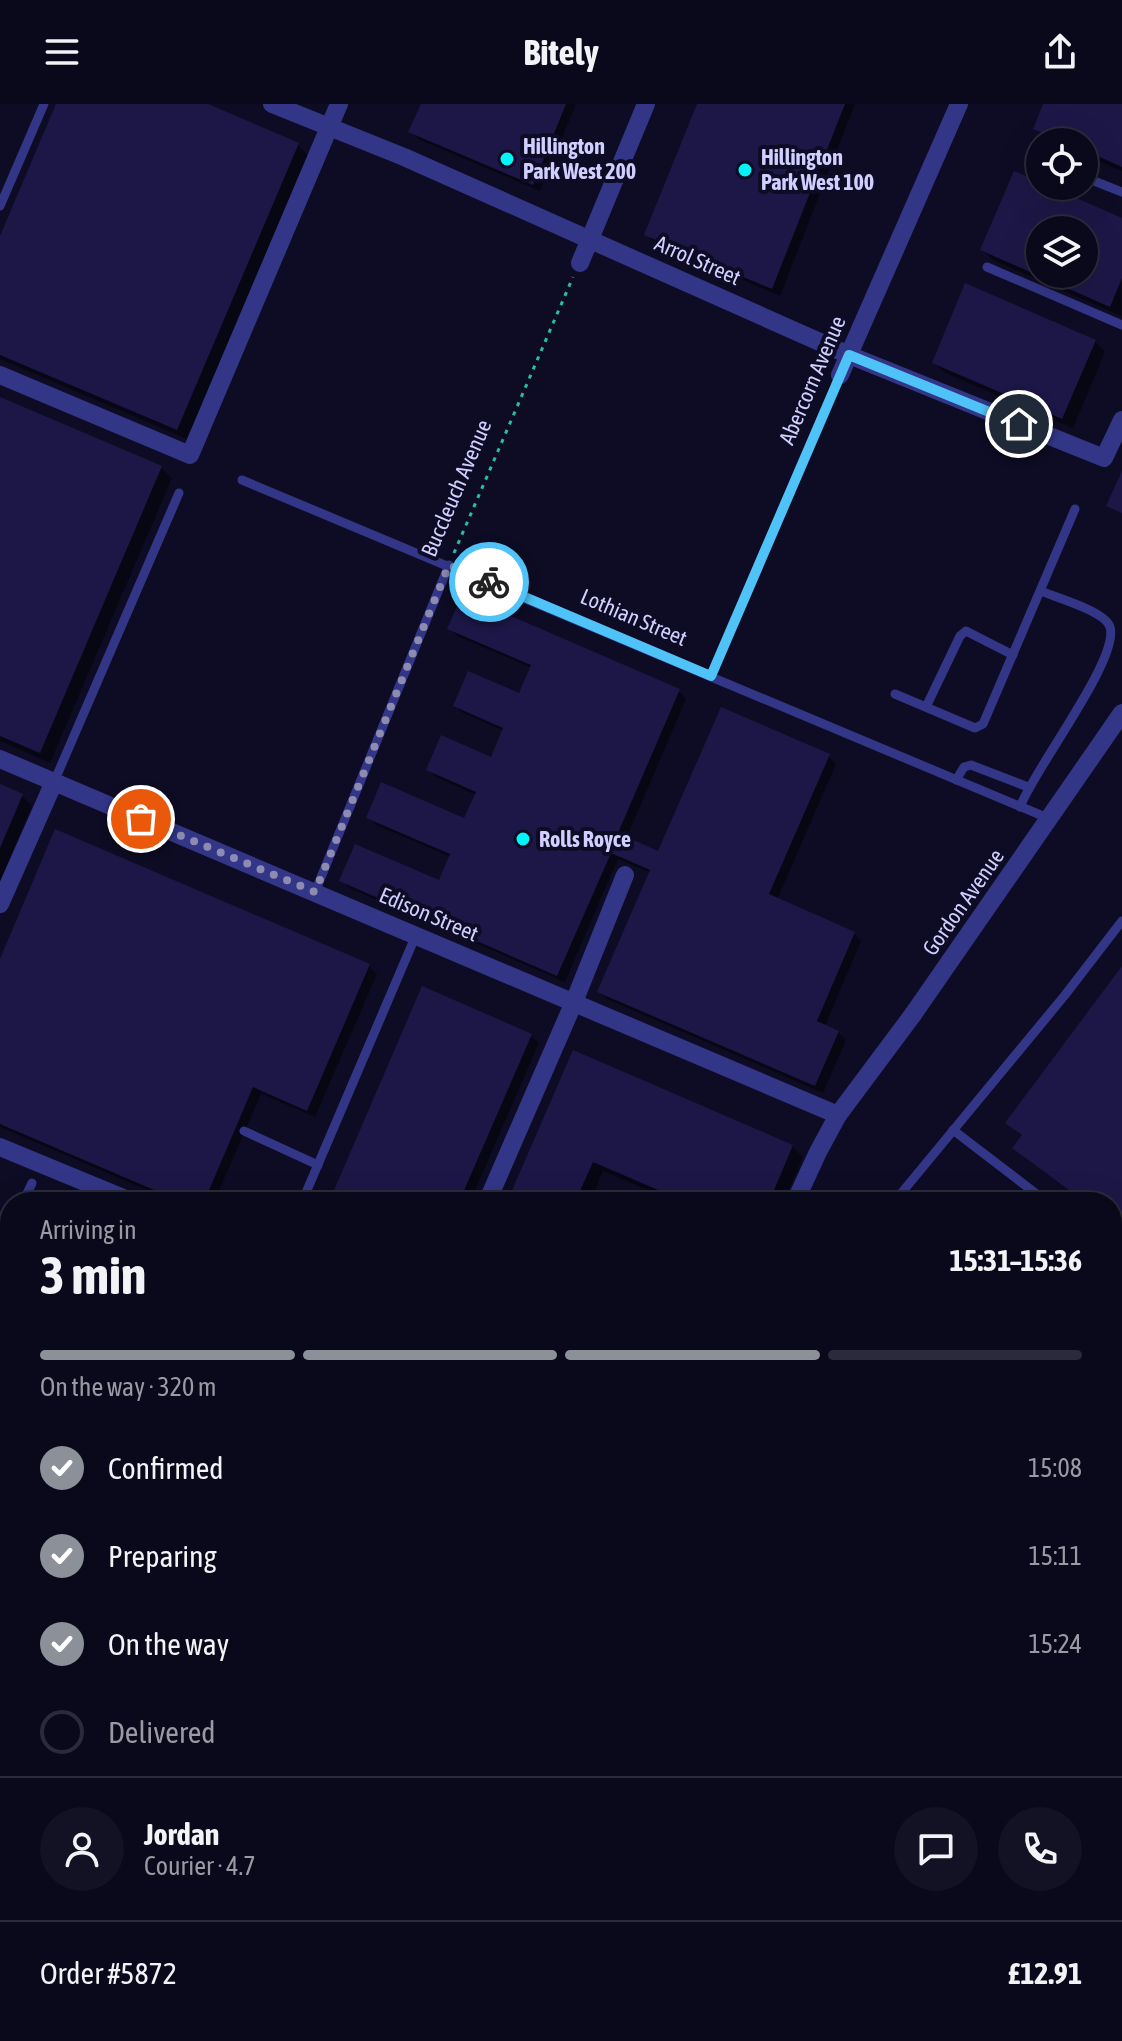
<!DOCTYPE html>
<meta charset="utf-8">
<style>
body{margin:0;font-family:"Asap Condensed",sans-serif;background:#131224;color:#f1f3f6;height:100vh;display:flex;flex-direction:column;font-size:30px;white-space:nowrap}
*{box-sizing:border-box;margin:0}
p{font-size:26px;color:#999aa3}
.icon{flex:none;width:44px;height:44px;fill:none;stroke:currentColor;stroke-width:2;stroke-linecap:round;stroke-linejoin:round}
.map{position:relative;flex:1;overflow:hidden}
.panel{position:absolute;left:0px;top:1088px;width:1122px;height:850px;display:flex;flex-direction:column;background:#0a091b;border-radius:32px 32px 0 0;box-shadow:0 8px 32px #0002,0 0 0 2px #2a2a3a}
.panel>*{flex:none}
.controls{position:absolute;left:1026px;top:24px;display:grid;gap:16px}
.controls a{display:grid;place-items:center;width:72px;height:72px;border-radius:50%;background:#0a091b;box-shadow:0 8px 32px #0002,0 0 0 2px #2a2a3a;font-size:40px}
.pin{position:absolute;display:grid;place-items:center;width:68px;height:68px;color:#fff;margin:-34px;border:4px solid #fff;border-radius:50%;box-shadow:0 2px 8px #0007}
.courier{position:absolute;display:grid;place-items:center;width:80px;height:80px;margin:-40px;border:6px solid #4fc3f7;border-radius:50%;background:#fff;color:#222;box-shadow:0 2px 10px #0007}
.overview em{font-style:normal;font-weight:700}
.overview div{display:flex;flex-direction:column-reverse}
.overview{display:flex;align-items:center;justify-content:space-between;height:136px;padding:0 40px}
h1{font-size:52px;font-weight:700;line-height:60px}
.bar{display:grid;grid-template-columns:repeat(4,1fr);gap:12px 8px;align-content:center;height:96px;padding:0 40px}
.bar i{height:10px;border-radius:6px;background:#2a2a3a}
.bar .on{background:#8c9099}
.bar p{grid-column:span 4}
.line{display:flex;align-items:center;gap:20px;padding:0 40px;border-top:2px solid #2a2a3a}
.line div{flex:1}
.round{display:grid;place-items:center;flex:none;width:84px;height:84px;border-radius:42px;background:#131224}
ol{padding:0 40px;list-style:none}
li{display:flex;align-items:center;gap:24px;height:88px}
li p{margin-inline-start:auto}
li .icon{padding:8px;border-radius:50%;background:#8c9099;color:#fff;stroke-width:4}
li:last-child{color:#999aa3}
li i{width:44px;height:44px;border:4px solid #2a2a3a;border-radius:50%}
header{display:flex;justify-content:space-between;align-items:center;height:104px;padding:0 40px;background:#0a091b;font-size:36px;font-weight:700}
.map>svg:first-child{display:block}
.green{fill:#0f2f2b}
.shadow{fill:#0007;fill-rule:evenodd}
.building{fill:#1d1747;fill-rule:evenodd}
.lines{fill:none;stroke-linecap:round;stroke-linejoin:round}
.path{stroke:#24beaa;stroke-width:3;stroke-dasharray:4 6;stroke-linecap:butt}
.service{stroke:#333687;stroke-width:9}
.minor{stroke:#333687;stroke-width:18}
.tertiary{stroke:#333687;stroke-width:20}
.motorway{stroke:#ff4aae;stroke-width:24}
.done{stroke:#8d8bb2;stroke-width:8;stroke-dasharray:0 14.4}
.route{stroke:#4fc3f7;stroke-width:10}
.poi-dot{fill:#00f4fa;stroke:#0e0c24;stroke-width:3}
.labels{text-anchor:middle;stroke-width:8;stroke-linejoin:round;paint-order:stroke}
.poi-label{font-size:22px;font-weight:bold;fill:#d1cfff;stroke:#0e0c24;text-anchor:start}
.street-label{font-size:22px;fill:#d1cfff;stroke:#0e0c24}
</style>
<header><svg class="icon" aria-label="menu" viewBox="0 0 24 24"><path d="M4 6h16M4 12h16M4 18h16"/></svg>Bitely<svg class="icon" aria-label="share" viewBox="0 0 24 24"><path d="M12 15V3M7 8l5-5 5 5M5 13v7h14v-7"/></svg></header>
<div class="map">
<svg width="1122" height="1937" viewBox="0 0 1122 1937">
<rect width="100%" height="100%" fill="#0e0c24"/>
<!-- green -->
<g class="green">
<path d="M0,1773L10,1779V1918L1,1915L4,1812L0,1809Z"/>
<path d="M38,1928H256L271,1937H63Z"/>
<path d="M726,1928H867L879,1937H742Z"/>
</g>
<!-- shadow -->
<g class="shadow">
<path d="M58,0H203L298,41L308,51L187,335L0,255V137Z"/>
<path d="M423,0H576L540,87L418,35L411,28Z"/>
<path d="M699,0H855L780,192L654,138L646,131Z"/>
<path d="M1046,0H1122V67L1084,51V38H1054L1046,35L1035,24Z"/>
<path d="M1040,80L1122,116L1121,212L993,156L982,146ZM1040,126H1084V170H1040Z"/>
<path d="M1095,237L1105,248L1073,324L945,269L934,259Z"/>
<path d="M0,295L161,364L172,374L50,659L0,637Z"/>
<path d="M449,524L679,587L686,595L626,735L659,749L828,652L836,660L777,796L854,829L861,837L825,922L838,928L846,936L823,989L607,895L600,888L651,769L618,755L565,878L349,784L342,777L440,779L451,753L376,721L368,713L465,717L476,691L436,673L428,665L492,656L504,627L463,609L455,602L520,592L532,564L457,532Z"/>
<path d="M0,682L22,692L32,702L0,777Z"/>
<path d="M0,860L369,862L377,870L315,1013L261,990L214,1098H175L0,1023Z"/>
<path d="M1122,865V1126L1112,1118V1098H1084L1025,1054L1015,1044L1023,1033L1008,1019Z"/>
<path d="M531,932L539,939L470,1098H331Z"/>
<path d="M574,948L792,1042L803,1053L783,1098H676L603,1067L590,1098H510Z"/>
<path d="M1112,1190L1122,1197V1261L1112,1274Z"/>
</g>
<!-- building -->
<g class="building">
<path d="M56,0H208L299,39L177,326L0,251V132Z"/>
<path d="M421,0H566L533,81L408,28Z"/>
<path d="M697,0H845L772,185L644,131Z"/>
<path d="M1043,0H1122V63L1084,46V38H1064L1033,25Z"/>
<path d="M1014,67L1040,78V82H1049L1122,114V174L1110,203L980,146ZM1040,126H1084V170H1040Z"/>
<path d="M965,179L1096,236L1062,315L932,259Z"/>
<path d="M0,293L162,362L40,649L0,632Z"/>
<path d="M1122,367V409L1106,402Z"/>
<path d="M462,491L680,585L618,729L658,747L721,603L830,650L769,790L855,828L817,917L839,927L815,982L597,888L650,766L611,749L557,872L339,777L355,740L439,776L450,750L366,714L381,678L464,714L476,688L426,666L441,631L491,653L503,624L453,602L468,567L519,589L531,561L447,525Z"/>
<path d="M0,680L23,690L0,744Z"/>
<path d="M55,725L370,860L307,1007L253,983L204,1098H182L0,1020V855Z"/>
<path d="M1122,862V1125L1112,1118V1098H1085L1012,1044L1022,1031L1005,1019Z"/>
<path d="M422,882L532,930L459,1098H329Z"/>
<path d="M573,946L793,1041L769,1098H686L593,1058L575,1098H507Z"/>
<path d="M1112,1187L1122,1195V1237L1112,1250Z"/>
<path d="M0,1203L10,1209V1313L0,1307Z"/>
<path d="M10,1558V1606L0,1600V1574Z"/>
</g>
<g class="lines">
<!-- path -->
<g class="path">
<path d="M454,449L573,173"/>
<path d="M0,1922L10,1924"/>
<path d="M25,1928L56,1937"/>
<path d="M538,1928L553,1937"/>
<path d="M626,1928L642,1937"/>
<path d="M616,1937L622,1928"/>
</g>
<!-- service -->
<g class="service">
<path d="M1032,52L1040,55"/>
<path d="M1084,73L1122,88"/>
<path d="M0,102L44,0"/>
<path d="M987,163L1122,221"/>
<path d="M242,376L1050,715"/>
<path d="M711,572L840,271"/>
<path d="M895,590L975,624L983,620L1075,405"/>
<path d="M926,603L960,532L966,527L1013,551"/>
<path d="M956,676L964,663L971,661L1028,683"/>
<path d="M54,678L179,389"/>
<path d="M1020,703C1034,665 1120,555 1110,523C1105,507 1057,494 1041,487"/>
<path d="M315,788L449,461"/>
<path d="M953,1026L1047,1098"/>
<path d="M244,1027L318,1061"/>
<path d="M23,1098L32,1079"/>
<path d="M302,1098L416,831"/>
<path d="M894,1098L1065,891L1122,817"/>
<path d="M1112,1143L1122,1150"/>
<path d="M0,1148L10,1126"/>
<path d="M8,1483L10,1480"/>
</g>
<!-- minor -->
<g class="minor">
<path d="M272,0L404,53L849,251L1104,354L1122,316"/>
<path d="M580,159L646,0"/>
<path d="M0,271L190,351L339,0"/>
<path d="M840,271L959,0"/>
<path d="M0,655L838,1011"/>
<path d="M0,800L54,678"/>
<path d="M0,1043L133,1098"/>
<path d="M487,1098L574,898L625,771"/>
<path d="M795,1098L818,1048L838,1011L914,909L1122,609"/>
<path d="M669,1928L686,1937"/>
</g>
<!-- tertiary -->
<g class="tertiary">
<path d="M0,1181L10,1184"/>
<path d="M1112,1284L1122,1272"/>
</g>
<!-- motorway -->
<g class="motorway">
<path d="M0,1701L10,1707"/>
<path d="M0,1742L10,1748"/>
<path d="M306,1928L321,1937"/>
<path d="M374,1928L389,1937"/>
</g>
</g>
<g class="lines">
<!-- done -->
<path class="done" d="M141,715L315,788L449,461L489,478"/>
<!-- route -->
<path class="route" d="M489,478L711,572L849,251L1019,320"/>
</g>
<!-- markers -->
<g class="poi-dot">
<circle cx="507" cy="55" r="8"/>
<circle cx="745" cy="66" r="8"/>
<circle cx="523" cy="735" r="8"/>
</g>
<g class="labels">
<!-- poi labels -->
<g class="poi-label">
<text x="523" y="50">Hillington<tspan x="523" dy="25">Park West 200</tspan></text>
<text x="761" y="61">Hillington<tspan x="761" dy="25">Park West 100</tspan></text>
<text x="539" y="743">Rolls Royce</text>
</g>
<!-- street labels -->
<g class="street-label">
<text transform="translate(698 156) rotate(24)" y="8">Arrol Street</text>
<text transform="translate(812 276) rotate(-67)" y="8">Abercorn Avenue</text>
<text transform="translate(456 384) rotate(-67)" y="8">Buccleuch Avenue</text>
<text transform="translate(634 513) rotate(23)" y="8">Lothian Street</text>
<text transform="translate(963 798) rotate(-55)" y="8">Gordon Avenue</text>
<text transform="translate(429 810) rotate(23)" y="8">Edison Street</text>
</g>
</g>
</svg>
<div class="controls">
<a><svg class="icon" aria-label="locate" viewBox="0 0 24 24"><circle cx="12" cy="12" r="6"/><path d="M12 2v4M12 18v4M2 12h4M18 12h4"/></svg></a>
<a><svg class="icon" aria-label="layers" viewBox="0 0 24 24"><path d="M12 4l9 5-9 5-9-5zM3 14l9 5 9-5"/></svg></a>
</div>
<div class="pin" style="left:141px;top:715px;background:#ea580c"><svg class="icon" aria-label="bag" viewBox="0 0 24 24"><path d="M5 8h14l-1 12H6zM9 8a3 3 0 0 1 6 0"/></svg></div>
<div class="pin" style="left:1019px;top:320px;background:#1f2937"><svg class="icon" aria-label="home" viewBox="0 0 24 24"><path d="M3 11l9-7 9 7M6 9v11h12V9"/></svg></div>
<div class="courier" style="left:489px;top:478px"><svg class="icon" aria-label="bike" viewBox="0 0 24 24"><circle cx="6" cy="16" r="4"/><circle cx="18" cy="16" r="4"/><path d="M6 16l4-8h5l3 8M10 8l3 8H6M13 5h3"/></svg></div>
<section class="panel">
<div class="overview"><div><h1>3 min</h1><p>Arriving in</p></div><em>15:31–15:36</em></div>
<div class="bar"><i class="on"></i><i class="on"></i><i class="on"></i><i></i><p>On the way · 320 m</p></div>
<ol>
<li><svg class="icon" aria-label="check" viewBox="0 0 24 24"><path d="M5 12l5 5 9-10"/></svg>Confirmed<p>15:08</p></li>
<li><svg class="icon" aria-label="check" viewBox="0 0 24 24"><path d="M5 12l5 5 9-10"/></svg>Preparing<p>15:11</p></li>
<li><svg class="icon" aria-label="check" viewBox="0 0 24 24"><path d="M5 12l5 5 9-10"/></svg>On the way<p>15:24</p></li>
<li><i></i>Delivered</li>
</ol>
<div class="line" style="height:144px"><a class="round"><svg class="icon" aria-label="person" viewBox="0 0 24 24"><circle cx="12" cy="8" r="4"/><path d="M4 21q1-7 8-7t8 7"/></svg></a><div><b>Jordan</b><p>Courier · 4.7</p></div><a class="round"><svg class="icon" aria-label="chat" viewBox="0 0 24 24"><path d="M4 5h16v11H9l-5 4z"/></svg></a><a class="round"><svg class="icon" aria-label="phone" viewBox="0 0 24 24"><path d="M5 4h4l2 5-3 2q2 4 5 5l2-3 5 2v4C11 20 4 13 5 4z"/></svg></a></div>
<div class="line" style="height:104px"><div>Order #5872</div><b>£12.91</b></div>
</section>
</div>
